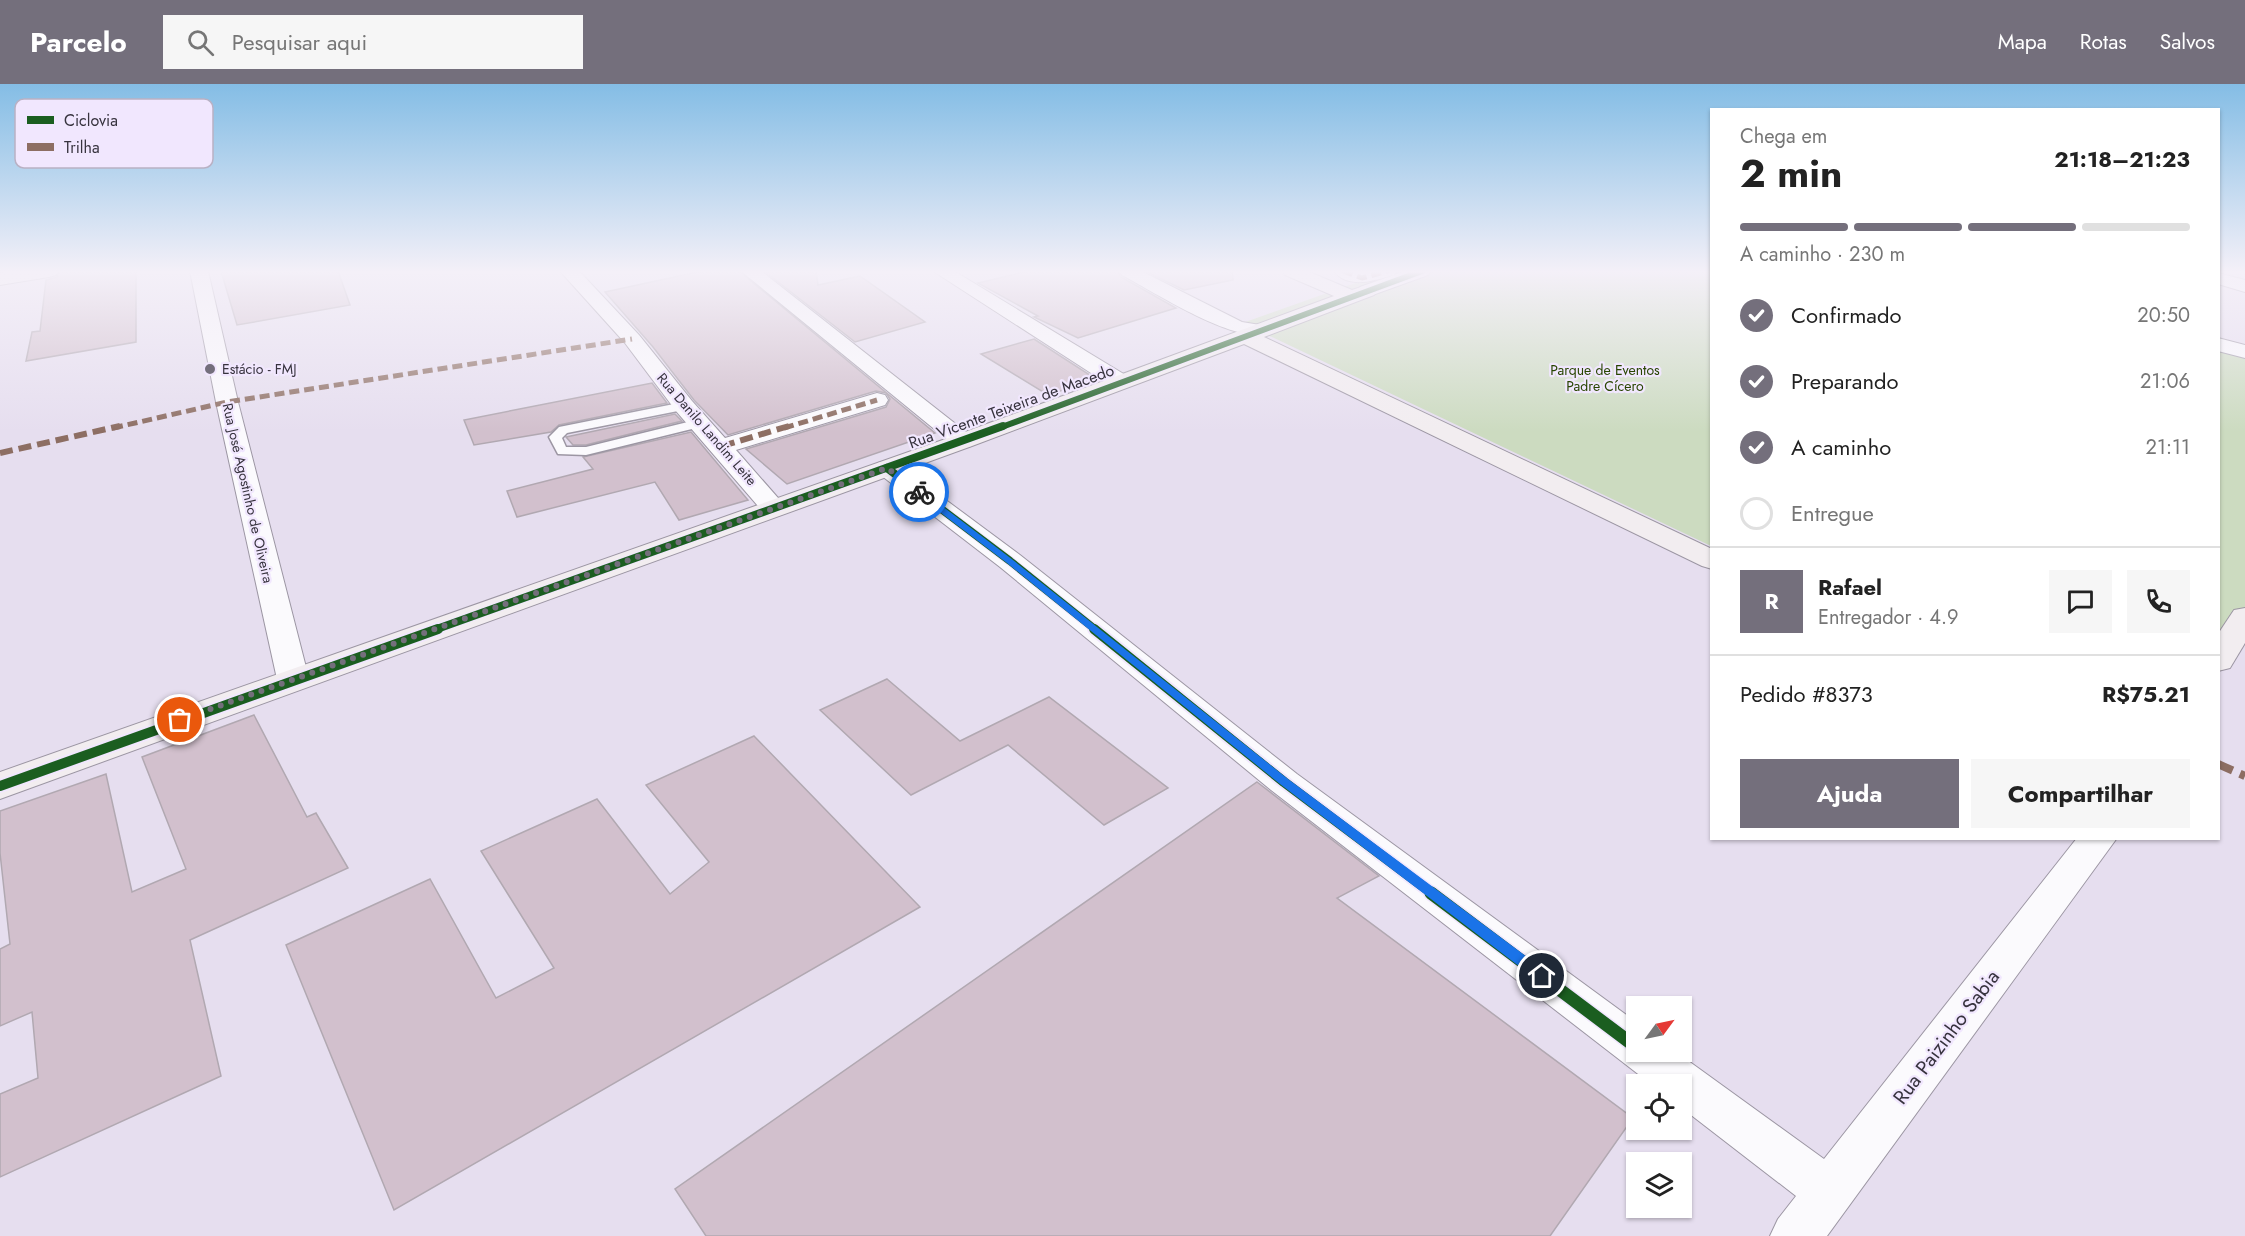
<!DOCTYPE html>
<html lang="pt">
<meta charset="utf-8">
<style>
body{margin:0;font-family:Jost,sans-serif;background:#f6f6f6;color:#222;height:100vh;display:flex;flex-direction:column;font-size:22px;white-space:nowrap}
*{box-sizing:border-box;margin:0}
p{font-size:20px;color:#767676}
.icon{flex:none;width:33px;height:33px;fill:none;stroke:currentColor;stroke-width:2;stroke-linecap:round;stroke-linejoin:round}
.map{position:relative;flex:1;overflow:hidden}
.panel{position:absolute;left:1710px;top:24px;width:510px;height:732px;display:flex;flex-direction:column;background:#fff;border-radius:0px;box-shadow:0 2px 4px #0004}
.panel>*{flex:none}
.needle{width:39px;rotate:57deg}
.fabs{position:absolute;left:1626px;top:912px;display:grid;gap:12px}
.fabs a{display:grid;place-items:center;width:66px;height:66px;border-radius:0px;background:#fff;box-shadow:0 2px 4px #0004;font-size:30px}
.pin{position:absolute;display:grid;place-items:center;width:51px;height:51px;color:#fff;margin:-26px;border:3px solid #fff;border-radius:50%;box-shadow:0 2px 6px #0007}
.courier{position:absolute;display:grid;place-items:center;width:60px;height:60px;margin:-30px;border:4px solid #1a73e8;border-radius:50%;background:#fff;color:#222;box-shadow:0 2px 8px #0007}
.summary em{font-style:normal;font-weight:700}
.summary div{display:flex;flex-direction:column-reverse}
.summary{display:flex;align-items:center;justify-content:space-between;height:102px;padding:0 30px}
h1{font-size:39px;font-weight:700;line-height:45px}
.bar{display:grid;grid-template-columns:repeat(4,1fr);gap:9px 6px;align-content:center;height:72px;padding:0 30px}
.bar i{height:8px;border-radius:4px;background:#e0e0e0}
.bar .selected{background:#746f7c}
.bar p{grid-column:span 4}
.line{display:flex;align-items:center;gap:15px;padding:0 30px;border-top:2px solid #e0e0e0}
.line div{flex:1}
.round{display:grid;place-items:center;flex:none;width:63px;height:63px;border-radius:0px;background:#f6f6f6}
ol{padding:0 30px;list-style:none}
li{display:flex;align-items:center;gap:18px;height:66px}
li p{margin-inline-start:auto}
li .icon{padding:6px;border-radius:50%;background:#746f7c;color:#fff;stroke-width:4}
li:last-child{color:#767676}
li i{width:33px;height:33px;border:3px solid #e0e0e0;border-radius:50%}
.primary-button{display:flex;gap:12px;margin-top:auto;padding:12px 30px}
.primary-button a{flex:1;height:69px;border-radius:0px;background:#746f7c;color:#fff;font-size:24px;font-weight:700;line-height:69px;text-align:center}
.primary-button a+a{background:#f6f6f6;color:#222}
header{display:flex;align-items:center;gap:36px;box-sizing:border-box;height:84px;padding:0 30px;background:#746f7c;color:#fff}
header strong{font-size:28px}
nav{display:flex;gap:33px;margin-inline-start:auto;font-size:21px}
.search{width:420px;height:54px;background:#f6f6f6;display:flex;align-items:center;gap:15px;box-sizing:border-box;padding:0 21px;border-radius:0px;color:#767676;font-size:22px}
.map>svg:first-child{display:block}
.green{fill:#ccdbc0}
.building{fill:#d2c0cd;stroke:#b1a8b1;stroke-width:1.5}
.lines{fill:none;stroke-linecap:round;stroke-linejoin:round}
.lane-casing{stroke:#9c96a3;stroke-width:3}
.street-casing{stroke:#9c96a3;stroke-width:2}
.secondary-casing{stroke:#9c96a3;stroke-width:2}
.lane{fill:#fbfafd;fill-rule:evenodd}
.street{fill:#fbfafd;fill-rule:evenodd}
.secondary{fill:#f2edf0;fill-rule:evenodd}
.quiet-far2{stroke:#8d6e63;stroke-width:5;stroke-dasharray:10 5;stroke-linecap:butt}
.quiet-far1{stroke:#8d6e63;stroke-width:6;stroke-dasharray:13 6;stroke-linecap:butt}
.quiet{stroke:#8d6e63;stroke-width:8;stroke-dasharray:16 8;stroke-linecap:butt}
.cycleway-far3-casing{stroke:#f1e7fe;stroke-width:8}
.cycleway-far2-casing{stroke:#f1e7fe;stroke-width:10}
.cycleway-far1-casing{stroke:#f1e7fe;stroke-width:14}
.cycleway-casing{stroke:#f1e7fe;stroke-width:16}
.cycleway-far3{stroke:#1b5e20;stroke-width:6}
.cycleway-far2{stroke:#1b5e20;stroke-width:8}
.cycleway-far1{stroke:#1b5e20;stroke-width:10}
.cycleway{stroke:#1b5e20;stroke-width:13}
.route{fill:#1a73e8}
.done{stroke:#746f7c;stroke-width:6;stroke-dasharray:0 10.8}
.poi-dot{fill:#746f7c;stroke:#f1e7fe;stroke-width:2}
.labels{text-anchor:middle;stroke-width:4.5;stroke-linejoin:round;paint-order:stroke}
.far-poi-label{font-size:14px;fill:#37333e;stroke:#f1e7fe;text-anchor:start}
.far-park-label{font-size:14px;fill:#284500;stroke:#f1e7fe}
.far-street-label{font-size:14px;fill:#37333e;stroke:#f1e7fe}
.street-label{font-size:16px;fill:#37333e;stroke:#f1e7fe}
.near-street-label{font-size:20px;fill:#37333e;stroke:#f1e7fe}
.key{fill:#f1e7fe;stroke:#b9b1c4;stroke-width:1.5}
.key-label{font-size:16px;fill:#37333e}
</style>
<header>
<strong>Parcelo</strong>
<div class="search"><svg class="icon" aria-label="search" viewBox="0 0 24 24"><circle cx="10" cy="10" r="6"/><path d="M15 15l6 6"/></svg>Pesquisar aqui</div>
<nav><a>Mapa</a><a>Rotas</a><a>Salvos</a></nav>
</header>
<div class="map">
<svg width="2245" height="1152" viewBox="0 0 2245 1152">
<rect width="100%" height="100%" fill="#e6deef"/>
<!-- green -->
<g class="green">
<path d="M1389,187H1711V462L1272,253L1237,241Z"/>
<path d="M2219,260L2245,268V531L2219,575Z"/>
</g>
<!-- building -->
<g class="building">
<path d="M60,187H136V258L26,277L32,248L40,247L46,196L57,193Z"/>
<path d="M221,187H338L350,221L237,241Z"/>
<path d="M702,187H739L935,349L787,400L746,365L886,323L890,315L886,309L876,307L728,351L694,316L653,263L605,208Z"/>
<path d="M764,187H816L818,201L860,192L925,238L855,258Z"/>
<path d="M1028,187H1117L1121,193L1176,224L1078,254L1034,233L1038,232L978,199Z"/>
<path d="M1145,187H1232L1233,196L1184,206Z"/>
<path d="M1034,255L1096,295L1048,311L981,270Z"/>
<path d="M652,299L667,319L559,341L551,348L474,361L464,336Z"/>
<path d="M675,330L682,337L586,361H573L566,353Z"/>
<path d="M691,348L748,416L679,436L655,398L517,433L507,407L593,385L583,373Z"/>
<path d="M887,595L960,657L1049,613L1168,704L1104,741L1008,661L911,711L820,626Z"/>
<path d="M254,631L307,733L316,729L348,784L190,856L221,992L0,1093V1010L38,994L32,928L0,942V865L10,860L0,769V727L106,690L132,808L186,785L142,673Z"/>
<path d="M754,652L920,823L394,1126L286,861L430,795L496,914L554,884L481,767L597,715L670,810L709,778L646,701Z"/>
<path d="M1257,698L1379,792L1337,814L1633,1034L1550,1152H706L675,1105Z"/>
</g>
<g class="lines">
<!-- lane casing -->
<g class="lane-casing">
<path id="lane" d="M684,318L688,319V325L567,349L562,354L566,363H586L700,335L706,339L704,342L586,371L558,370L549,353L559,343Z"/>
</g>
<!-- street casing -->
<g class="street-casing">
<g id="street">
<path d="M190,187H208L238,318L309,595L304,602L293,605L282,602L277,595L216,318Z"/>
<path d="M560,187H579L639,251L692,317L725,354L877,309L885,311L888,316L885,321L736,366L786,423L782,429L773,431L764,429L676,327L625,259Z"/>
<path d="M741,187H761L971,352L975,357L971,362L963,364L955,362Z"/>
<path d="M933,187H954L1127,292L1130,297L1127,302L1119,304L1111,302Z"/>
<path d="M1119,187H1141L1242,238L1266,242L1269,246L1266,250C1233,259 1154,208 1122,191Z"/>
<path d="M1334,187H1397L1394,191L1406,187H1431L1428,191L1367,213L1360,211L1358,207L1360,203L1394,191C1376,196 1348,206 1334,187Z"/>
<path d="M2218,189L2245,196V208L2218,200Z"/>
<path d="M2218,254L2245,261V274L2218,267Z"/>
<path d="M887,377L896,379L1020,471L1297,690L1636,938V968H1676L1824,1075L2077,754H2117L1827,1152H1770L1778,1135L1796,1112L1682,1024V1000H1651L1271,706L1000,483L878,389L875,384L878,379Z"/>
</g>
</g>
<!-- secondary casing -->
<g class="secondary-casing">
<g id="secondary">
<path d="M16,187H58L56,191L49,193L0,201V189Z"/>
<path d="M1283,187H1307L1352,206L1367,201L1374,203L1377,207L1374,211L1264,253L1712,465V485L1702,482L1244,260L972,362L0,715V688L954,352L1334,212L1285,191Z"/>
<path d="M2245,524V559L2230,584L2218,587V550L2234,526Z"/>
</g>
</g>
<!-- lane -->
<use href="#lane" class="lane"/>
<!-- street -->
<use href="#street" class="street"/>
<!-- secondary -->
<use href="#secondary" class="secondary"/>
<!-- quiet-far2 -->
<g class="quiet-far2">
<path d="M1343,187L1362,194L1388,187"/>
<path d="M113,344L227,318L632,255"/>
<path d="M784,344L877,316"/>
</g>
<!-- quiet-far1 -->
<g class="quiet-far1">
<path d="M722,362L789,342"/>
<path d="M0,369L120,342"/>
</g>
<!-- quiet -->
<path class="quiet" d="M2218,680L2245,692"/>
<!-- cycleway-far3 casing -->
<g class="cycleway-far3-casing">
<path id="cycleway-far3" d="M999,344L1422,187"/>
</g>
<!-- cycleway-far2 casing -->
<g class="cycleway-far2-casing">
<g id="cycleway-far2">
<path d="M887,384L1010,477L1096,546"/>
<path d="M434,546L1003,342"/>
</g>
</g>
<!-- cycleway-far1 casing -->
<g class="cycleway-far1-casing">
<g id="cycleway-far1">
<path d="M1094,545L1284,698L1433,810"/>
<path d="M0,702L438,545"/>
</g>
</g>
<!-- cycleway casing -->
<g class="cycleway-casing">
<path id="cycleway" d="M1431,809L1636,963"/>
</g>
<!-- cycleway-far3 -->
<use href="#cycleway-far3" class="cycleway-far3"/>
<!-- cycleway-far2 -->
<use href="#cycleway-far2" class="cycleway-far2"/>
<!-- cycleway-far1 -->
<use href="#cycleway-far1" class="cycleway-far1"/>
<!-- cycleway -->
<use href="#cycleway" class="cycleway"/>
</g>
<!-- sky -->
<linearGradient id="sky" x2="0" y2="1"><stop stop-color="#84bde5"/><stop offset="0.54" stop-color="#f4f0f8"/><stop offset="1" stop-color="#f4f0f8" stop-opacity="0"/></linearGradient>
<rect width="2245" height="348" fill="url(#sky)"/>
<!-- route -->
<path class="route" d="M916,406H921L1013,476L1288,695L1547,888L1549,892L1547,896H1537L1280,700L1007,479L916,410Z"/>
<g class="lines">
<!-- done -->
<path class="done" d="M180,636L887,384L919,408"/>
</g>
<!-- markers -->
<circle class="poi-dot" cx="210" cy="285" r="6"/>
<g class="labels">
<!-- far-poi labels -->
<g class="far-poi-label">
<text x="222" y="290">Estácio - FMJ</text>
</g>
<!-- far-park labels -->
<g class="far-park-label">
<text x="1605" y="291">Parque de Eventos<tspan x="1605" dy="16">Padre Cícero</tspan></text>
</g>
<!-- far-street labels -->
<g class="far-street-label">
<text transform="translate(707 345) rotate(49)" y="5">Rua Danilo Landim Leite</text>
<text transform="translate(248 409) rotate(77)" y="5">Rua José Agostinho de Oliveira</text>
</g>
<!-- street labels -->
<g class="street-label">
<text transform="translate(1011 322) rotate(-20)" y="6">Rua Vicente Teixeira de Macedo</text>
</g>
<!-- near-street labels -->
<g class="near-street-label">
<text transform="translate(1946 953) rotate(-53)" y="7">Rua Paizinho Sabia</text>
</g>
</g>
<!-- legend -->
<rect x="15" y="15" width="198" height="69" rx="9" class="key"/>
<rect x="27" y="32" width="27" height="8" fill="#1b5e20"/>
<rect x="27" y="59" width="27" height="8" fill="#8d6e63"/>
<g class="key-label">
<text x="64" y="42">Ciclovia</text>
<text x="64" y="69">Trilha</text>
</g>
</svg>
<div class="fabs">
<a><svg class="needle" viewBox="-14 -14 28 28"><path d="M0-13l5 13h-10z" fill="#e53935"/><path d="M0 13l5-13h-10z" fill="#767676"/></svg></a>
<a><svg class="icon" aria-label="locate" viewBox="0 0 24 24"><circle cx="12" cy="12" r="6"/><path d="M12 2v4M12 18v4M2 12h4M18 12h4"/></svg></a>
<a><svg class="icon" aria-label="layers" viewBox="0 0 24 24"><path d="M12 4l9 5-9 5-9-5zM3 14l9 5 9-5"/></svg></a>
</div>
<div class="pin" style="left:180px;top:636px;background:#ea580c"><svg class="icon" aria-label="bag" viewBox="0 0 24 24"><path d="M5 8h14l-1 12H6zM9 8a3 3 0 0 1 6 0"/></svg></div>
<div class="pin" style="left:1542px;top:892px;background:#1f2937"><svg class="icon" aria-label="home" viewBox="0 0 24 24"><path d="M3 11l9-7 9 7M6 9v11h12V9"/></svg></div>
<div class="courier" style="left:919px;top:408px"><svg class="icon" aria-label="bike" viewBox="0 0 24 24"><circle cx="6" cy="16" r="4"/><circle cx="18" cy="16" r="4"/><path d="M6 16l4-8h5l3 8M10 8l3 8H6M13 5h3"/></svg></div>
<section class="panel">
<div class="summary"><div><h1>2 min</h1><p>Chega em</p></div><em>21:18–21:23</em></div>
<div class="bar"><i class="selected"></i><i class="selected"></i><i class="selected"></i><i></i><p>A caminho · 230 m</p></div>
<ol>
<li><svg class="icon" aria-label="check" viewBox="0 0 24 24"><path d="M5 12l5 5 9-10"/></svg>Confirmado<p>20:50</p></li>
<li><svg class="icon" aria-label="check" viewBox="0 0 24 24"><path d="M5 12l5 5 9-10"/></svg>Preparando<p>21:06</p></li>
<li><svg class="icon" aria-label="check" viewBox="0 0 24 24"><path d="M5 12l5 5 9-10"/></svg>A caminho<p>21:11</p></li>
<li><i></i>Entregue</li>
</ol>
<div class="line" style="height:108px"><b class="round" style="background:#746f7c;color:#fff">R</b><div><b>Rafael</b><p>Entregador · 4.9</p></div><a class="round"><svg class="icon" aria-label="chat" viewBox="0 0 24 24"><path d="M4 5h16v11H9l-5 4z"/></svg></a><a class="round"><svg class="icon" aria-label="phone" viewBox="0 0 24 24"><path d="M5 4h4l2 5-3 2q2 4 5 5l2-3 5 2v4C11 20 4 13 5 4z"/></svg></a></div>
<div class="line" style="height:78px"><div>Pedido #8373</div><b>R$75.21</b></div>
<div class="primary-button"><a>Ajuda</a><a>Compartilhar</a></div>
</section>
</div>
